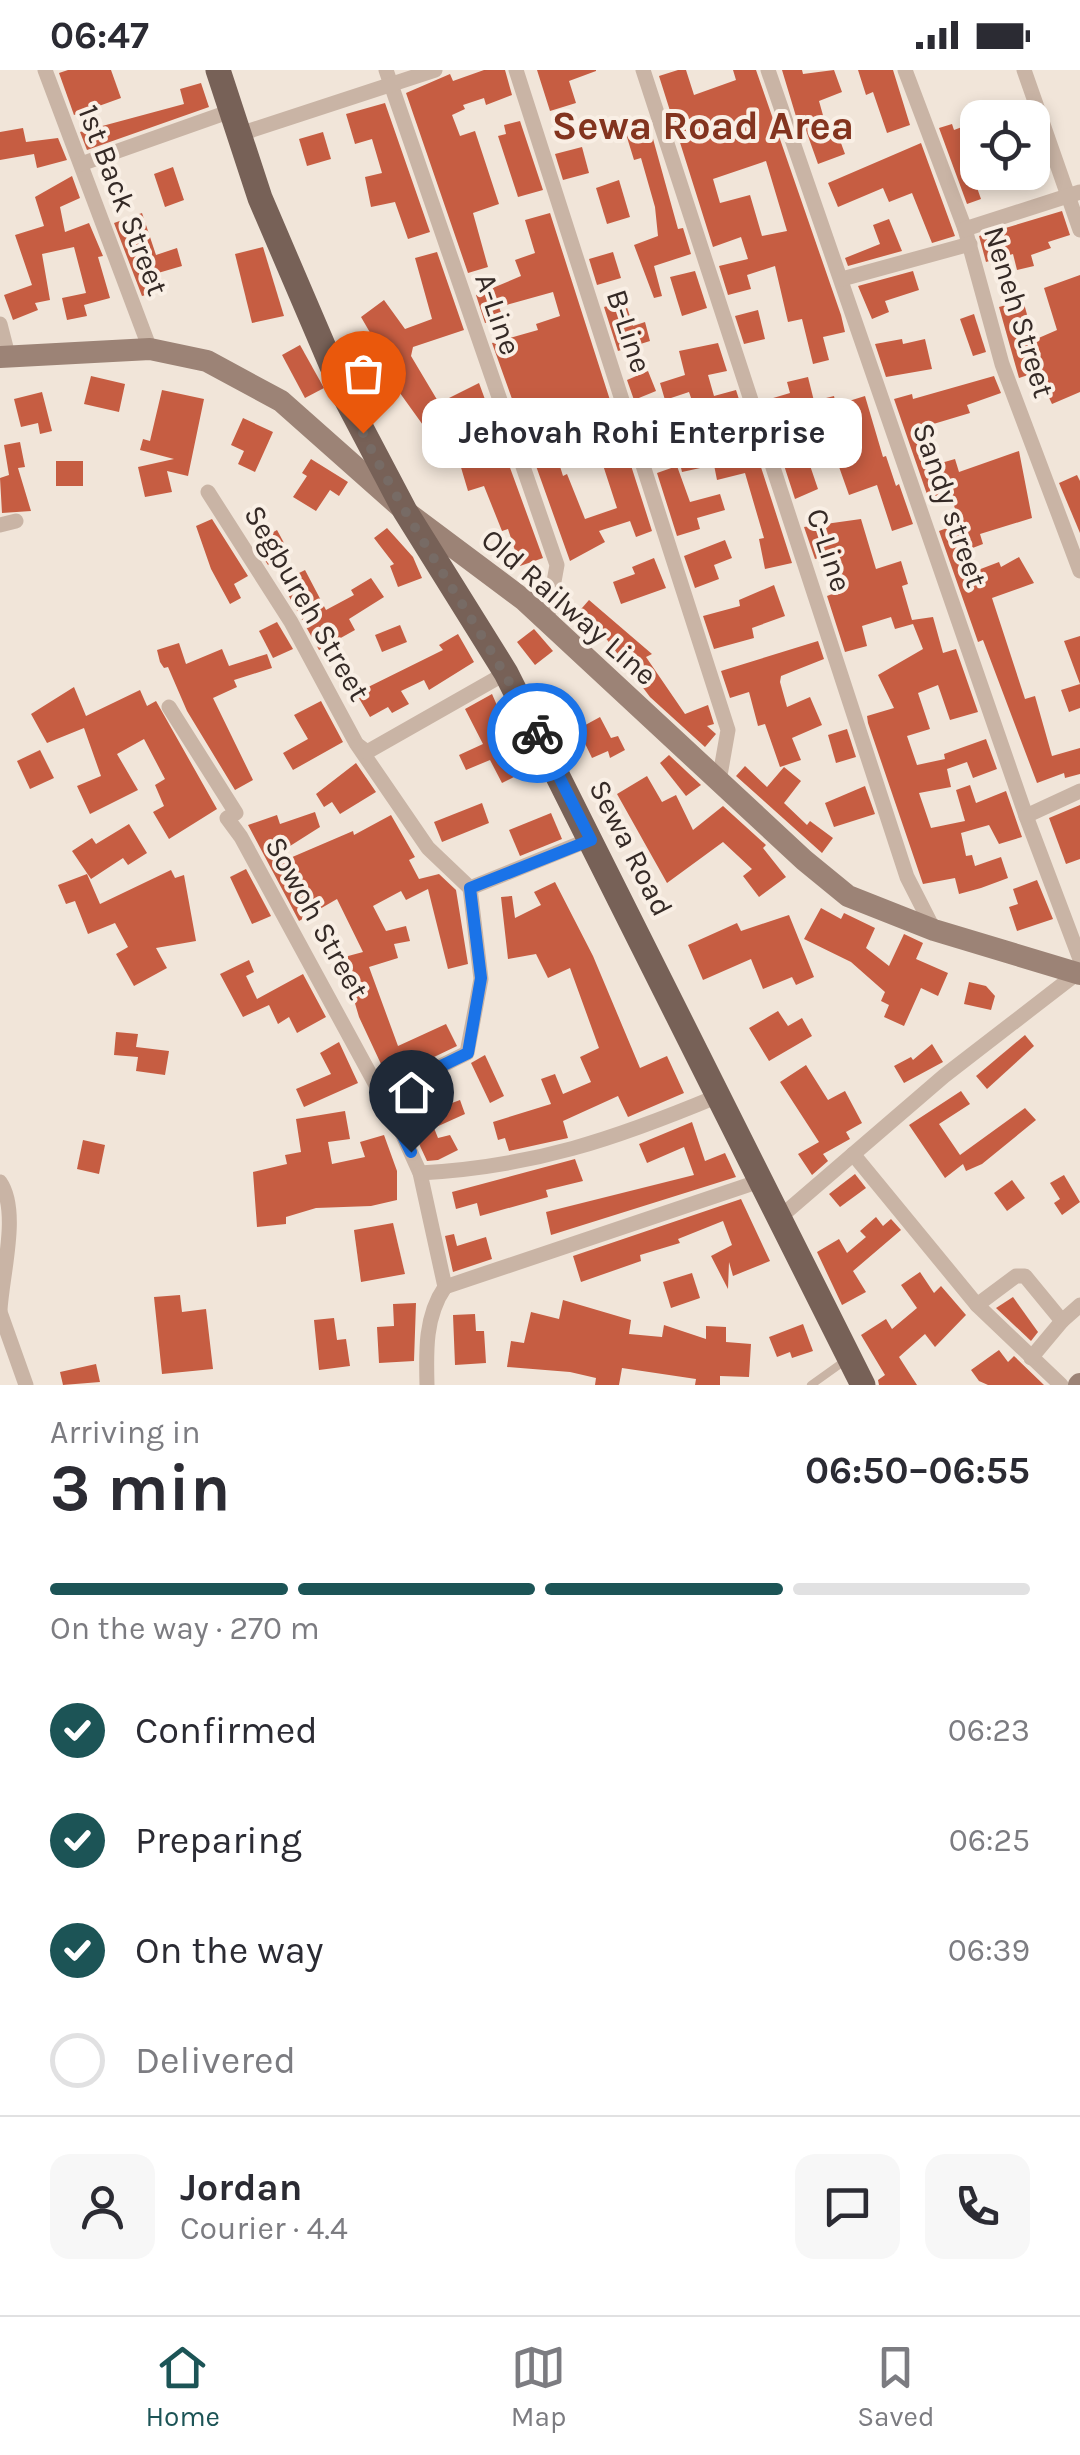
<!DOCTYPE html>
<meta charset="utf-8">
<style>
body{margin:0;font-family:Karla,sans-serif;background:#f7f7f7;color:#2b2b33;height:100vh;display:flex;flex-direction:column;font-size:38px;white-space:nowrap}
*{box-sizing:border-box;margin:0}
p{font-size:32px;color:#7c7c81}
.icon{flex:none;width:55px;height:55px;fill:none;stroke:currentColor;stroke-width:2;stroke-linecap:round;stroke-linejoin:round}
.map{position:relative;height:1315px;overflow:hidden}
.drawer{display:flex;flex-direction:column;background:#fff;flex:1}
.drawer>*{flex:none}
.fabs{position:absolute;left:960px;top:30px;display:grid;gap:20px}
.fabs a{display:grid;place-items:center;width:90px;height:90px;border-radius:20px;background:#fff;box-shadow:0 5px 15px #0003;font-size:50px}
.pin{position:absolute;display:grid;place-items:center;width:85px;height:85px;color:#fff;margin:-102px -42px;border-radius:50% 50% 50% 0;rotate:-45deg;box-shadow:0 0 10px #0007}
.pin .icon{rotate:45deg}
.courier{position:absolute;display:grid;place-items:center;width:100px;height:100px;margin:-50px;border:8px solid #1a73e8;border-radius:50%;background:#fff;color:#222;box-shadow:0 2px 12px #0007}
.bubble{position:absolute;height:70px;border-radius:20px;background:#fff;box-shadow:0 5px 15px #0003;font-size:32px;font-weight:700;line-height:70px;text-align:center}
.head em{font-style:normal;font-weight:700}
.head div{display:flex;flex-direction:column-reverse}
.head{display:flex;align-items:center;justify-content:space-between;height:170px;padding:0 50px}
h1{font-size:65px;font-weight:700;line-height:75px}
.bar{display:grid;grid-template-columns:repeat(4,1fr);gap:15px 10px;align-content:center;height:120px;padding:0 50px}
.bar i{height:12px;border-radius:8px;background:#e1e1e2}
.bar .selected{background:#1c5456}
.bar p{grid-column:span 4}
.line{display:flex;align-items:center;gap:25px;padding:0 50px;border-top:2px solid #e1e1e2}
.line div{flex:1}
.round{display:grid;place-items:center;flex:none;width:105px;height:105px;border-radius:20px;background:#f7f7f7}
ol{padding:0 50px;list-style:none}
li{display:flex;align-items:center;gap:30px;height:110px}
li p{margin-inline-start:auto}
li .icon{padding:10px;border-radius:50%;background:#1c5456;color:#fff;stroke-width:4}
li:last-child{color:#7c7c81}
li i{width:55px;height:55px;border:5px solid #e1e1e2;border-radius:50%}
.status{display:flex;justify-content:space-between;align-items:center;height:70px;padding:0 50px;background:#fff;direction:ltr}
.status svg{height:28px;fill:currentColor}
.menu{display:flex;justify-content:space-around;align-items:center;height:140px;border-top:2px solid #e1e1e2;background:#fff;font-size:28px;color:#7c7c81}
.menu a{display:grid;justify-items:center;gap:5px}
.menu .selected{color:#1c5456}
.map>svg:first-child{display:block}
.building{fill:#c65d42;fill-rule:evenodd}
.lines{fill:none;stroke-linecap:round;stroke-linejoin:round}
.lane{stroke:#c9b4a5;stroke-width:8}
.street{stroke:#c9b4a5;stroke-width:15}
.secondary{stroke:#9c8376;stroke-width:22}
.primary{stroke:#776157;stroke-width:25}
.done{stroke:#776b65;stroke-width:10;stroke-dasharray:0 18}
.route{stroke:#1a73e8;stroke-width:12}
.labels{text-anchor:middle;stroke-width:8;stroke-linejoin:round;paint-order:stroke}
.street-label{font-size:30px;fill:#352a26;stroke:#f9efe5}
.district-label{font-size:40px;font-weight:bold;fill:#83341f;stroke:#f9efe5}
</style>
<div class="status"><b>06:47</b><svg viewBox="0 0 49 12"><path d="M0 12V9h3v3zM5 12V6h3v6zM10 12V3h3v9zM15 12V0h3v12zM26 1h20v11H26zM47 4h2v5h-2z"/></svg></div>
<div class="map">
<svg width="1080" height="1315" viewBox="0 0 1080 1315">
<rect width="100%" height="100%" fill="#f1e5d9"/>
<!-- building -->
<g class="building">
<path d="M68,0H111L121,28L74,45L59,3Z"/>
<path d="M484,0H505L512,25L486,35L484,28L463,35L465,39L452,45L460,66L475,61L499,134L473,143L488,197L468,203L406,23L450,4L453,11Z"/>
<path d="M537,0H596V1L569,11L576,33L550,41Z"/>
<path d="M678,0H686L694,25L736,10L733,0H756L841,245L845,262L823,267L829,290L813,294L802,249L788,252L775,196L747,205L751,219L728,225L719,196L748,189L741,167L713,177L659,6ZM766,91L787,161L762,166L750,125L720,133L713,109Z"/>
<path d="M782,0H802L803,4L834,0L842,22L819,31L826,56L834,54L845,84L818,94L803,52L798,53Z"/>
<path d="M858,0H893L910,55L887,63L873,22L866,25Z"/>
<path d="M201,13L209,37L87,80L80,62L184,34L180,19Z"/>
<path d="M385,33L430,162L408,169L395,132L371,137L365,107L382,103L372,69L355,74L346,44Z"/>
<path d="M520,51L543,120L518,127L498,66L506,64L504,55Z"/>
<path d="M978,51V80L965,84L981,129L967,134L939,58L952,54L954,60Z"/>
<path d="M23,58L26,72L58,68L67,90L37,98L34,84L0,90V62Z"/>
<path d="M650,58L678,159L683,158L691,184L654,196L662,226L654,228L634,175L658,166L655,137L641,88L634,90L626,64Z"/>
<path d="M323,62L331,89L307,96L299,69Z"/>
<path d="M921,73L955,166L932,173L912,123L889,132L883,118L838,137L828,113Z"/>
<path d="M582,77L589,103L563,110L555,84Z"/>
<path d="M173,97L184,130L165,137L154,104Z"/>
<path d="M72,106L80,128L60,137L65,162L89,153L103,186L98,187L110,228L84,235L87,246L67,250L62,228L86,223L74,177L42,184L50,230L35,233L38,240L13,250L4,225L32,215L15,165L44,156L35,127Z"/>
<path d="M619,110L630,147L607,154L596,118Z"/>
<path d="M1062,141L1070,165L1048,172L1051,178L1031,185L1034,196L1017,200L1013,184L986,192L979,166Z"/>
<path d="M142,143L156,185L177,178L182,196L158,203L162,221L142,226L114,153Z"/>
<path d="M550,143L652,461L636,467L630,451L599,461L605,472L570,491L492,273L538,260L536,254L560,246L553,222L499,237L503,248L485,253L476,225L521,206L515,190L535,183L525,150ZM574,339L585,340L617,438L585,449L567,404L563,406L545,348Z"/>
<path d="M889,149L902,181L848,196L845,188L880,174L873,155Z"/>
<path d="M263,177L284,246L252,253L235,184Z"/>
<path d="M437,182L464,260L413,277L411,286L439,333L479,313L543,488L520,496L508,459L502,461L484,416L468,421L457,384L474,379L465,349L433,369L392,312L397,309L361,247L384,230L405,259L432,249L415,188Z"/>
<path d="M613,182L621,208L597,215L589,189Z"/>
<path d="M695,201L707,238L682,246L670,207Z"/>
<path d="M913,201L919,220L885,231L889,242L872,249L858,216Z"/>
<path d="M1080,205V322L1052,334L1037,302L1019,308L999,237L1023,230L1034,270L1057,260L1044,218Z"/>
<path d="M625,231L633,256L645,252L650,271L618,281L604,237Z"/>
<path d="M758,240L765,269L744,274L735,246Z"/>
<path d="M974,244L986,282L973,286L960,249Z"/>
<path d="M902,269L903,274L925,269L932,299L886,307L875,274Z"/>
<path d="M718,273L727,301L708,305L714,326L736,320L792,493L765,499L759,469L764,468L745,403L717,410L714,395L682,402L677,382L707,375L689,322L665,330L660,313L685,305L679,281Z"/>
<path d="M300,275L324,318L305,328L282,285Z"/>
<path d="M648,301L656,321L634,330L627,310Z"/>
<path d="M91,306L125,314L119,342L84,334Z"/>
<path d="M994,306L1001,323L967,335L970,343L920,358L934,395L955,389L959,402L1019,381L1032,448L980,464L983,474L970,479L978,500L999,492L1001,497L1019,487L1034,513L992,528L1025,629L1035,626L1052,686L1080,678V704L1065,708L1064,703L1037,713L983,570L978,572L939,461L960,453L951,427L930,433L894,329L912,324L913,329Z"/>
<path d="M808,307L814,331L834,326L836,335L865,326L883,387L886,386L896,416L899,414L913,454L892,461L877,415L849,425L838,394L855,387L843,348L820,353L823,363L801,369L818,419L795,429L763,331L790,323L787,312Z"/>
<path d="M162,320L204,329L188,406L167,401L172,422L145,427L138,397L174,389L140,380L143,369L150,371Z"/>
<path d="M42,322L52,361L40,364L38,353L21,357L14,329Z"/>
<path d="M668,343L677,374L650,382L640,351Z"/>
<path d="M243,348L273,362L255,402L238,394L244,381L231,375Z"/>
<path d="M20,372L25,397L18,398L31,441L2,443L0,408L9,405L4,375Z"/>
<path d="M311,389L348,412L339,426L330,420L316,441L293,427L307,406L302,403Z"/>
<rect x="56" y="391" width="27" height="25"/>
<path d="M677,396L690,432L720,424L725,440L697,448L700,459L677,466L657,403Z"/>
<path d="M1077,405L1080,411V463L1059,413Z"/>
<path d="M212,449L248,506L234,514L241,528L230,534L211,499L196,456Z"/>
<path d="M861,449L876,499L901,491L908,514L902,516L912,550L933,547L943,583L956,579L978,642L950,650L938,615L918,623L930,659L907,666L917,695L945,689L944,684L986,669L997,699L973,708L967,692L947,699L951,717L919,723L931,758L965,751L956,720L970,715L976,733L1006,721L1022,767L999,774L989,755L961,763L966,786L972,785L975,796L1001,787L1008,808L981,818L959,824L955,808L923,814L868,653L867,646L894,638L878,605L923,579L913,554L895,559L891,547L862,556L867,576L845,582L827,526L843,520L833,484L815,489L804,457Z"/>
<path d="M387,458L413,487L422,508L398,517L390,496L394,494L374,468Z"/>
<path d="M277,460L290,484L268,495L254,473Z"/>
<path d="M725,470L732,488L714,495L719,509L695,518L684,486Z"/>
<path d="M654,488L666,518L621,534L613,512L635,504L632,497Z"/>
<path d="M305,500L326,540L354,525L351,520L371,508L384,527L349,549L355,560L319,580L281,512Z"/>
<path d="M774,515L785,546L752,558L754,568L714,579L703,546L740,536L739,530Z"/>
<path d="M589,530L652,584L646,587L685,644L708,635L714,654L707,656L716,664L705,677L650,627L602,563L599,567L575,546Z"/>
<path d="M277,552L293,579L273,588L259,561Z"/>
<path d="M400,555L407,572L382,582L375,565Z"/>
<path d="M534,559L553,581L535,595L517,572Z"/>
<path d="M458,564L474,592L429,620L424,610L401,621L409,634L392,643L388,637L370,647L356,623L443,580L439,575Z"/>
<path d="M1080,566V638L1069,642L1061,620L1080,614L1064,571Z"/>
<path d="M818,571L824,589L781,606L780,612L787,637L810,627L822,655L792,668L801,690L780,697L765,654L758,656L749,622L730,628L721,601Z"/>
<path d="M179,573L186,594L222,579L229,596L267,584L272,598L234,610L237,617L213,628L253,710L235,720L187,641L168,597L164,598L160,592L157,580Z"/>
<path d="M74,617L86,646L140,620L147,636L156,631L217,739L169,769L153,742L164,736L155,715L165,709L144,669L117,684L138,720L90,744L77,716L101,706L84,658L47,673L31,644Z"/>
<path d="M492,624L526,701L502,713L490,690L466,700L459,685L483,674L465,639Z"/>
<path d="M321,631L343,672L293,700L283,683L308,669L294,645Z"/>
<path d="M600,647L611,668L618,666L625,680L610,688L608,681L592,688L578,659Z"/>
<path d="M847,659L856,687L836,693L828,665Z"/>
<path d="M40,680L54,708L30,719L17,691Z"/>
<path d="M669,685L701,715L686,726L660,693Z"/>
<path d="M356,693L376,722L340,744L332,732L324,737L316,724Z"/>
<path d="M745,696L767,717L784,697L801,711L784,733L807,755L810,751L833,768L822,783L736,706Z"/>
<path d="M647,706L662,732L676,725L693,760L723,736L766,775L763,778L786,807L759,827L743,806L752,799L723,772L667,813L617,724Z"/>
<path d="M865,716L875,744L834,757L825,733Z"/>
<path d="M482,733L489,753L442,772L434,752Z"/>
<path d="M1080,735V789L1066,794L1049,748Z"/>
<path d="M315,742L320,757L279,783L283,791L353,761L354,765L391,745L415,787L409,790L419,809L439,804L456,820L468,894L448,899L428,819L406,830L401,821L373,836L386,861L406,856L410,871L394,874L398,888L369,897L398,976L446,954L457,976L388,1009L359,947L349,913L344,914L337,889L363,882L337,829L299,851L248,755L277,745L280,754Z"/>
<path d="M551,743L562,769L520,786L509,760Z"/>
<path d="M129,754L147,783L128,795L123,788L91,809L72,781L92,768L96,774Z"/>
<path d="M246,799L271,846L252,854L230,807Z"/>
<path d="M171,800L175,808L184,805L196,871L156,878L167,898L134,916L116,884L128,877L115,853L88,864L75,831L66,834L58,815L87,804L100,834Z"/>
<path d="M1037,810L1053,849L1017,861L1009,837L1018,834L1013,819Z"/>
<path d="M555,812L593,886L640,998L667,986L684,1023L628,1047L618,1026L563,1051L568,1068L509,1081L505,1068L498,1070L493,1052L551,1034L541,1009L555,1004L563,1024L591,1012L580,987L599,978L570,898L548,908L536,884L508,889L501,827L512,826L515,848L541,835L534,822Z"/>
<path d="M821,838L841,849L844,843L875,858L866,878L889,896L904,864L923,873L916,889L948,903L938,926L921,918L904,956L884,947L889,935L881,931L885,922L851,892L804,869Z"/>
<path d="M789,845L814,907L796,915L792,907L763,919L751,889L703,910L688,875L737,853L741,861Z"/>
<path d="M249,890L254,902L246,906L257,929L303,904L326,947L297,963L289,947L278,954L269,935L243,947L220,904Z"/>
<path d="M969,912L986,916L995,926L991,940L964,934Z"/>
<path d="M778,941L788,956L802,948L812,966L769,991L749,958Z"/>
<path d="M116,962L138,964L136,977L169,981L165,1005L136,1001L138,987L114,985Z"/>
<path d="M1025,965L1034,976L987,1019L976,1006Z"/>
<path d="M339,972L358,1013L304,1037L296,1019L331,1004L320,983Z"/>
<path d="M932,974L943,992L904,1013L894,996L911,987L913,990Z"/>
<path d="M485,985L504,1026L490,1033L471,993Z"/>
<path d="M806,995L828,1030L845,1021L862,1053L846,1062L850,1069L823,1084L828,1091L812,1105L798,1084L819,1072L780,1012Z"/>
<path d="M961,1021L970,1034L939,1054L960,1085L1025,1038L1036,1050L982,1094L966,1101L963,1094L945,1108L909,1055Z"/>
<path d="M423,1025L427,1033L449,1025L452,1033L460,1030L465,1044L434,1058L438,1068L450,1065L458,1080L438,1090L427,1091L401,1035Z"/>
<path d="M345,1041L350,1069L328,1072L332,1094L365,1087L360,1072L384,1065L397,1101V1130L371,1136L316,1138L286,1147V1154L257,1157L253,1102L287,1094L285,1085L301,1082L296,1049Z"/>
<path d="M692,1052L705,1091L725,1083L736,1107L551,1165L546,1142L694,1105L684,1077L647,1093L639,1074Z"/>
<path d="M83,1070L105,1075L99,1104L77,1099Z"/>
<path d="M575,1089L583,1111L546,1120L548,1127L480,1146L477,1133L456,1139L452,1122Z"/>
<path d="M855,1104L866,1118L840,1137L829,1124Z"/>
<path d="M1064,1105L1080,1132L1062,1145L1054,1133L1060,1129L1050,1113Z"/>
<path d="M1012,1110L1025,1128L1007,1141L994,1123Z"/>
<path d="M741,1129L770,1191L733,1206L729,1192L728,1219L711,1186L732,1175L723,1151L678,1169L680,1173L640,1185L641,1191L581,1212L573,1186Z"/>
<path d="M876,1147L883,1156L891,1149L901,1160L853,1201L866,1222L842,1235L817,1182L839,1169L847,1183L866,1167L860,1161Z"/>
<path d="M393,1153L405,1204L361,1212L354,1160Z"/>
<path d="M454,1164L457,1176L486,1167L492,1189L453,1202L445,1166Z"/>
<path d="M920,1202L934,1223L941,1216L966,1245L935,1277L925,1264L899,1287L917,1315H879L878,1310L885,1305L861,1265L886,1249L892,1259L917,1238L901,1215Z"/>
<path d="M692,1203L700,1228L671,1238L663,1212Z"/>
<path d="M180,1225L182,1242L206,1239L213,1299L162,1304L154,1227Z"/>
<path d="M1013,1227L1038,1262L1031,1271L996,1238Z"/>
<path d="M563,1230L631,1250L629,1264L662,1267L664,1255L706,1269V1256L726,1257V1272L751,1274L749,1307L720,1306V1315H695L696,1309L622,1298L619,1315H595L596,1308L570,1302L507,1297L511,1271L524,1273L531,1242L559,1249Z"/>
<path d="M416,1233L414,1291L379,1293L377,1257L394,1256L393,1234Z"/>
<path d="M475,1244L476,1261H484L486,1293L455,1295L453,1245Z"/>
<path d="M334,1248L337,1270L346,1269L350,1296L319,1300L314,1250Z"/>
<path d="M803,1254L813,1281L792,1288L790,1282L777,1287L769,1267Z"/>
<path d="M999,1280L1008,1292L1014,1286L1044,1315H988L979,1311L971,1300Z"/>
<path d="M96,1294L100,1312L63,1315L60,1302Z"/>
</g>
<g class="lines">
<!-- lane -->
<path class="lane" d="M811,1315L846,1290"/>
<!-- street -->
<g class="street">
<path d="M45,0L150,279"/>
<path d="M386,0L557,495L547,550"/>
<path d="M516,0L728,660L719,711"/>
<path d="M643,0L907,807L934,860"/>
<path d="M768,0L1026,746L1080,889"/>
<path d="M905,0L965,159L1002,294L1080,501"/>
<path d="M1024,0L1080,160"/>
<path d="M237,65L435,0"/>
<path d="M81,94L231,41"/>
<path d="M965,159L1080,122"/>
<path d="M842,209L970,174"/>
<path d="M0,254L8,285"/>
<path d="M208,422L291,552L356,673L428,778L470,818L591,769"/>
<path d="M0,455L16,451"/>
<path d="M169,637L236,743L227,748L241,767L401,1061L420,1103L445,1217C425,1246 426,1281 427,1315"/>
<path d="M359,676L367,682L506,603"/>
<path d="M1026,746L1080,721"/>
<path d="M382,1025L467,983L481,909L470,818"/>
<path d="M853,1084L977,1235L1061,1315"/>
<path d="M420,1103C533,1097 615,1069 718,1026"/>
<path d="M0,1112C20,1141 2,1204 0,1240"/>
<path d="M779,1148L944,1006L1080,901"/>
<path d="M445,1217L760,1111"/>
<path d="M977,1235L1016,1206H1025L1062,1251L1031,1288"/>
<path d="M0,1242L26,1315"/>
<path d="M1062,1251L1080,1235"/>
</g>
<!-- secondary -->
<g class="secondary">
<path d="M0,287L150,279L207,291L281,331L405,441L524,530L804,790L848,826L934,860L1080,904"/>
<path d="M1079,1315L1080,1314"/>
</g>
<!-- primary -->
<path class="primary" d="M218,0L260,128L346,329L405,441L506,603L863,1315"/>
</g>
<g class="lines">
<!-- done -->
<path class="done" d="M363,363C414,467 484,560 537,663"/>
<!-- route -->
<path class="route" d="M411,1082L382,1025L468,983L481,908L470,818L591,770L537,663"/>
</g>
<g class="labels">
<!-- street labels -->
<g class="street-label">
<text transform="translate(123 130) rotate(69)" y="10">1st Back Street</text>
<text transform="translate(1019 242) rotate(73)" y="10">Neneh Street</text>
<text transform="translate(498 244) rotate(71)" y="10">A-Line</text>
<text transform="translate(629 261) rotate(72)" y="10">B-Line</text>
<text transform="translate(950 435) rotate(71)" y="10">Sandy street</text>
<text transform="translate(829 480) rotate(72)" y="10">C-Line</text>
<text transform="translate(307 533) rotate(60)" y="10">Segbureh Street</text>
<text transform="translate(569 537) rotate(41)" y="10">Old Railway Line</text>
<text transform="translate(631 778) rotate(63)" y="10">Sewa Road</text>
<text transform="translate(317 848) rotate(61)" y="10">Sowoh Street</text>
</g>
<!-- district labels -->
<g class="district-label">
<text x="703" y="69">Sewa Road Area</text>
</g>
</g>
</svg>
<div class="fabs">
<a><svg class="icon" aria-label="locate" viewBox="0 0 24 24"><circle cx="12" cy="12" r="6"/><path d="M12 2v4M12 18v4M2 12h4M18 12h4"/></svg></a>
</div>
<div class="pin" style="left:363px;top:363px;background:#ea580c"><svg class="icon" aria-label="bag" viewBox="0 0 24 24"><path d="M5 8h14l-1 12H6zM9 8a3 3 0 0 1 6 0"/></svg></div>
<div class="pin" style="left:411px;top:1082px;background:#1f2937"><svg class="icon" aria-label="home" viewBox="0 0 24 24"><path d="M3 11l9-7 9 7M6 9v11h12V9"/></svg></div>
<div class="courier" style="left:537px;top:663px"><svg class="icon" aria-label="bike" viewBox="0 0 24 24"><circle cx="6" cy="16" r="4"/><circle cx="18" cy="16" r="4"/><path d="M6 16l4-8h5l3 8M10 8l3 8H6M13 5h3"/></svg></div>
<div class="bubble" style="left:422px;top:328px;width:440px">Jehovah Rohi Enterprise</div>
</div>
<section class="drawer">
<div class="head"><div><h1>3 min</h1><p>Arriving in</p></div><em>06:50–06:55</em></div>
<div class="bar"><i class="selected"></i><i class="selected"></i><i class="selected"></i><i></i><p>On the way · 270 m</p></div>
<ol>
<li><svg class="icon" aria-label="check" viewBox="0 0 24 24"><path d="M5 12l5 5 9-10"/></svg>Confirmed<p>06:23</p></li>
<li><svg class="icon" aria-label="check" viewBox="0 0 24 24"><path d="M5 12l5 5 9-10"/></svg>Preparing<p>06:25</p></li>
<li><svg class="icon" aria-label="check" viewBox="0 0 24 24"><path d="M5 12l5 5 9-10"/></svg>On the way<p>06:39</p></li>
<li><i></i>Delivered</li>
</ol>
<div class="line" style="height:180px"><a class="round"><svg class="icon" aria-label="person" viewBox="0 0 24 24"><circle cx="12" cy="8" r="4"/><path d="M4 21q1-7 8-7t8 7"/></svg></a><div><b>Jordan</b><p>Courier · 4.4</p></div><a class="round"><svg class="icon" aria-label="chat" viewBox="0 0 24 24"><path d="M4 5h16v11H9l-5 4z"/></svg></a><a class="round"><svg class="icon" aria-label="phone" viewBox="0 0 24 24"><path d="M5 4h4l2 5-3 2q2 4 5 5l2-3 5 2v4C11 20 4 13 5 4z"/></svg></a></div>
</section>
<nav class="menu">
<a class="selected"><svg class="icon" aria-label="home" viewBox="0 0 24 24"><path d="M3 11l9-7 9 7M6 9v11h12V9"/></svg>Home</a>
<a><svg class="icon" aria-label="map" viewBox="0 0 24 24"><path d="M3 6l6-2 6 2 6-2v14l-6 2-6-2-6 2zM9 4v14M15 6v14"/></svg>Map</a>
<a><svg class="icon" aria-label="saved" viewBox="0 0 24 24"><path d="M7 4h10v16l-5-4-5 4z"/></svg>Saved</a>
</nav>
